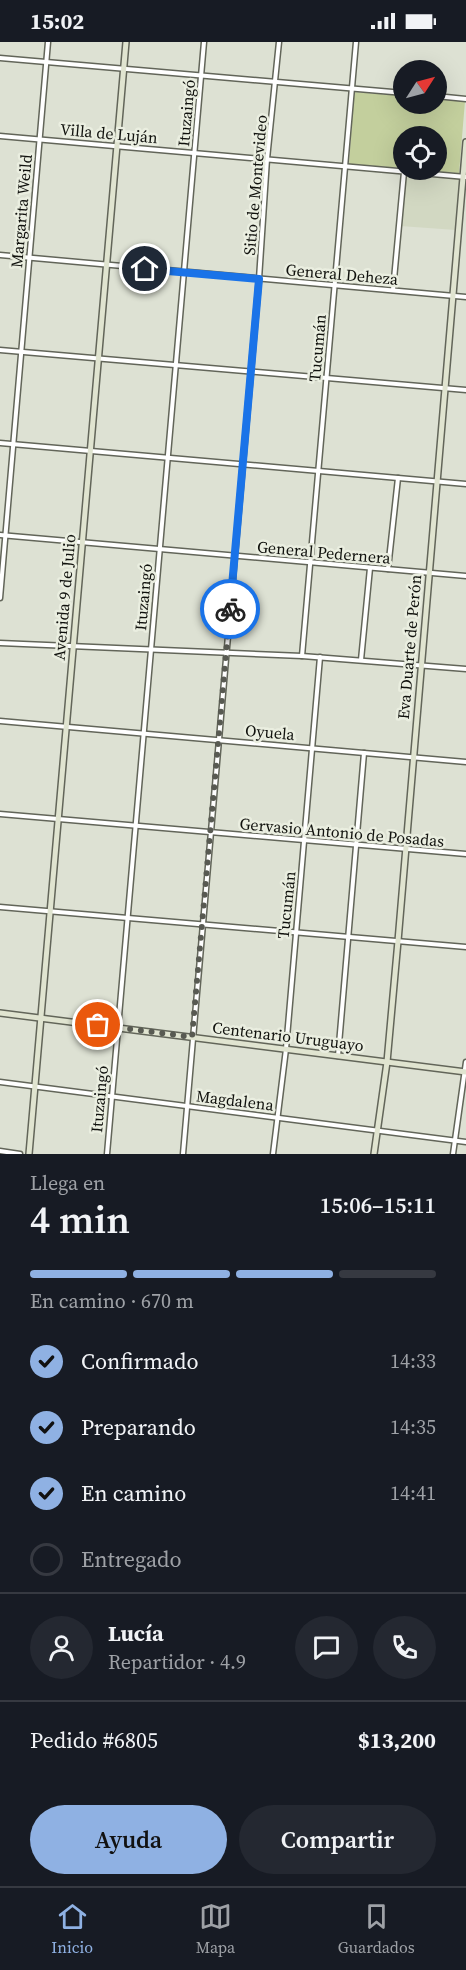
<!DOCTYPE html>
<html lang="es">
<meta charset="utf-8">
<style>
body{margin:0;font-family:"Source Serif 4",serif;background:#242831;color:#f1f3f6;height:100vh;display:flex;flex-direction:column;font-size:22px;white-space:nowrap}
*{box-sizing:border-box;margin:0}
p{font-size:20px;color:#9ea1a6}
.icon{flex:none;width:33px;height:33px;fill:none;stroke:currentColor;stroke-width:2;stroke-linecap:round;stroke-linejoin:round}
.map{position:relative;height:1112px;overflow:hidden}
.side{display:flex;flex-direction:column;background:#171b24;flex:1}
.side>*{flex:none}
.needle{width:39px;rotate:54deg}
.fabs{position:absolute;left:393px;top:18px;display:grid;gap:12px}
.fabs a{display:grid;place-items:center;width:54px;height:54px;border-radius:50%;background:#171b24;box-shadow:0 6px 24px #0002;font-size:30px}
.pin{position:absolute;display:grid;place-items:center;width:51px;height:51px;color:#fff;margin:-26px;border:3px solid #fff;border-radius:50%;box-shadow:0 2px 6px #0007}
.courier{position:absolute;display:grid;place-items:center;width:60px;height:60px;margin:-30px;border:4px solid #1a73e8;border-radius:50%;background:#fff;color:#222;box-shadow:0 2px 8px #0007}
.head em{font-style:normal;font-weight:600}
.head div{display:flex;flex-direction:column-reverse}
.head{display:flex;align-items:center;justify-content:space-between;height:102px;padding:0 30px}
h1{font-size:39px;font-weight:600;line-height:45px}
.bar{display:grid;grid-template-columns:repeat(4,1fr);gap:9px 6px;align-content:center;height:72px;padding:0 30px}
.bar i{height:8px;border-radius:4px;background:#363941}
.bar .current{background:#8fb1e3}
.bar p{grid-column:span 4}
.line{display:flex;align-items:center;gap:15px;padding:0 30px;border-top:2px solid #363941}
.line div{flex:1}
.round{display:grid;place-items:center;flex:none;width:63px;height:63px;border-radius:32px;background:#242831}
ol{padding:0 30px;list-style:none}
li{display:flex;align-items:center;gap:18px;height:66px}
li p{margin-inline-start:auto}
li .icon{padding:6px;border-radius:50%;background:#8fb1e3;color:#111;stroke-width:4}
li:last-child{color:#9ea1a6}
li i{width:33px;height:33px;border:3px solid #363941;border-radius:50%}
.cta{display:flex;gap:12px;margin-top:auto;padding:12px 30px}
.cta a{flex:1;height:69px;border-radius:36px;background:#8fb1e3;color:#111;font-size:24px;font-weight:600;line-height:69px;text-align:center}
.cta a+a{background:#242831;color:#f1f3f6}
.status{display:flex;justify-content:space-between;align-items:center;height:42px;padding:0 30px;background:#171b24;direction:ltr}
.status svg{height:16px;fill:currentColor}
.dock{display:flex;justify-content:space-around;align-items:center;height:84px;border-top:2px solid #363941;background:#171b24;font-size:16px;color:#9ea1a6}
.dock a{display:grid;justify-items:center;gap:3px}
.dock .current{color:#8fb1e3}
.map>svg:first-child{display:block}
.built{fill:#d2d8c2}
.green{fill:#c3cf9d}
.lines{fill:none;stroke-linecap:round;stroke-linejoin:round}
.street-casing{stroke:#626559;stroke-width:7}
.secondary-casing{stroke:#626559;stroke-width:8}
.street{stroke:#fff;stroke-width:4}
.secondary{stroke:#e0e4d0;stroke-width:5}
.done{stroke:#585a52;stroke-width:6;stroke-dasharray:0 10.8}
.route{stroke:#1a73e8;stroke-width:8}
.labels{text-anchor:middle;stroke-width:5;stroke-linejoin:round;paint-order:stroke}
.street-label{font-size:16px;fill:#10110d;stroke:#eaeee0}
</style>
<div class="status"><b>15:02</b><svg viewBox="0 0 49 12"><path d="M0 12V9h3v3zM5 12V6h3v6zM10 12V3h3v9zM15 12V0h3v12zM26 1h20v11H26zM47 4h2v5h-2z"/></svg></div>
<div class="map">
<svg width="466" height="1112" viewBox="0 0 466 1112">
<rect width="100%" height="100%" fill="#dde1d3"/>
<!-- built -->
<path class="built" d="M405,131L460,136L456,188L400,184Z"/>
<!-- green -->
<path class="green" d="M354,50L403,54L404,62H436L437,57L465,59L459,131L416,128H436V94H404L403,126L349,122Z"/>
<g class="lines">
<!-- street casing -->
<g class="street-casing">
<g id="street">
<path d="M0,16L404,51"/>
<path d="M436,54L466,57"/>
<path d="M0,94L466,135"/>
<path d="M0,213L466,255"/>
<path d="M393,248L404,130"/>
<path d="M0,308L466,348"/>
<path d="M0,401L466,442"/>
<path d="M0,493L466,534"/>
<path d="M388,527L398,436"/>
<path d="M0,556L48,0"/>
<path d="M0,601L302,614L466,627"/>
<path d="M302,614L356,0"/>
<path d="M361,618L370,526"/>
<path d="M0,679L466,720"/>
<path d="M0,772L466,812"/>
<path d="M0,865L466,905"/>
<path d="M338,1014L364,711"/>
<path d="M0,1040L466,1100"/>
<path d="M0,1109L20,1112"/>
<path d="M107,1112L204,0"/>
<path d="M183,1112L259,237L267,117L279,0"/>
<path d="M273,1112L286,1007L320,615"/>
<path d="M453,1112L466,1020"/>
</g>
</g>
<!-- secondary casing -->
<g class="secondary-casing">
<g id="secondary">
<path d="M0,971L466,1030"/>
<path d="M29,1112L126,0"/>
<path d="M374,1112L387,1020L398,899L466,100"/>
</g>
</g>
<!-- street -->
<use href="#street" class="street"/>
<!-- secondary -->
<use href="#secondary" class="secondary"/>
</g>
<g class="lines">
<!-- done -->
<path class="done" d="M98,983L192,995L230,567"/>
<!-- route -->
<path class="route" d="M145,227L259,237L230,567"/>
</g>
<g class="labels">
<!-- street labels -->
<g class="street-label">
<text transform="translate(186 71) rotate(-85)" y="6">Ituzaingó</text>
<text transform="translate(109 91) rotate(5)" y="6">Villa de Luján</text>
<text transform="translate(255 143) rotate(-85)" y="6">Sitio de Montevideo</text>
<text transform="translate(21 169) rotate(-85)" y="6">Margarita Weild</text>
<text transform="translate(342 232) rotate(5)" y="6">General Deheza</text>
<text transform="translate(317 306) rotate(-85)" y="6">Tucumán</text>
<text transform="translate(324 510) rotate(5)" y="6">General Pedernera</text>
<text transform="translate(64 555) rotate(-85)" y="6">Avenida 9 de Julio</text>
<text transform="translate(143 555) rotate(-85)" y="6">Ituzaingó</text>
<text transform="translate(409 605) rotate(-85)" y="6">Eva Duarte de Perón</text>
<text transform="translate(270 690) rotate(5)" y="6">Oyuela</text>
<text transform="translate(342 790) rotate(5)" y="6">Gervasio Antonio de Posadas</text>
<text transform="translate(286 863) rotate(-84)" y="6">Tucumán</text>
<text transform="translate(288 994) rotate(7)" y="6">Centenario Uruguayo</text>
<text transform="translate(99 1057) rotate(-85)" y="6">Ituzaingó</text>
<text transform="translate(235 1058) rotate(7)" y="6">Magdalena</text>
</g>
</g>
</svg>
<div class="fabs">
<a><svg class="needle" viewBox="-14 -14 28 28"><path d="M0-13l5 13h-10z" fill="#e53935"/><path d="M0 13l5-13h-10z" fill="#9ea1a6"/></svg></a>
<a><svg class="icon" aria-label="locate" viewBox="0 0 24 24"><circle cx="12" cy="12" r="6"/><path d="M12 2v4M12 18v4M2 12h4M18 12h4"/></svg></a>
</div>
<div class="pin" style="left:98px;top:983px;background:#ea580c"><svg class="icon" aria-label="bag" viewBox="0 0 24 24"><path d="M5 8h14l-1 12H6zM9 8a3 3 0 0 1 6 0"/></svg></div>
<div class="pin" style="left:145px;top:227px;background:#1f2937"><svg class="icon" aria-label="home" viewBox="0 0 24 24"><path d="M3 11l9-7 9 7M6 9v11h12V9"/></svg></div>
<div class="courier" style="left:230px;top:567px"><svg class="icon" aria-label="bike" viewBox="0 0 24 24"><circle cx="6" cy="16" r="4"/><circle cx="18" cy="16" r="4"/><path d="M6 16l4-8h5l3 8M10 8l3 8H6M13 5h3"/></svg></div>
</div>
<section class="side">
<div class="head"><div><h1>4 min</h1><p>Llega en</p></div><em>15:06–15:11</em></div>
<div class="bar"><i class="current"></i><i class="current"></i><i class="current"></i><i></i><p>En camino · 670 m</p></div>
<ol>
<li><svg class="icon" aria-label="check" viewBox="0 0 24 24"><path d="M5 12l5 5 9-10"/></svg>Confirmado<p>14:33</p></li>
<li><svg class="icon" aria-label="check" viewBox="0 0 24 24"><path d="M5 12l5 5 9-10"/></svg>Preparando<p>14:35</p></li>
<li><svg class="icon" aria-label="check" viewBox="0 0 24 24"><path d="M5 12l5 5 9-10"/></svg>En camino<p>14:41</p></li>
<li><i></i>Entregado</li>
</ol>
<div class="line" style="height:108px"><a class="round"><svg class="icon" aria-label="person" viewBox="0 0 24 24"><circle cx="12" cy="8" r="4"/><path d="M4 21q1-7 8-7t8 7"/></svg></a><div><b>Lucía</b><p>Repartidor · 4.9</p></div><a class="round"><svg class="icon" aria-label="chat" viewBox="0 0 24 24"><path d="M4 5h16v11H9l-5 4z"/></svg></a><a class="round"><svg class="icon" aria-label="phone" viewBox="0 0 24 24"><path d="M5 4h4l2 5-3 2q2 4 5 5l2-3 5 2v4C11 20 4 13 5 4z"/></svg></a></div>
<div class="line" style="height:78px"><div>Pedido #6805</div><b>$13,200</b></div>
<div class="cta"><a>Ayuda</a><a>Compartir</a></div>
</section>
<nav class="dock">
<a class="current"><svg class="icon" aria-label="home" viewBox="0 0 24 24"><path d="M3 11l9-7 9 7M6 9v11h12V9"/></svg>Inicio</a>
<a><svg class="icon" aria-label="map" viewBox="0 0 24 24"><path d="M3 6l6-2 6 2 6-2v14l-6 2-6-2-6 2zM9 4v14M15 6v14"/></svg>Mapa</a>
<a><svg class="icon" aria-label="saved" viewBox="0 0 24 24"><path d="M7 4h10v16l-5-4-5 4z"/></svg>Guardados</a>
</nav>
